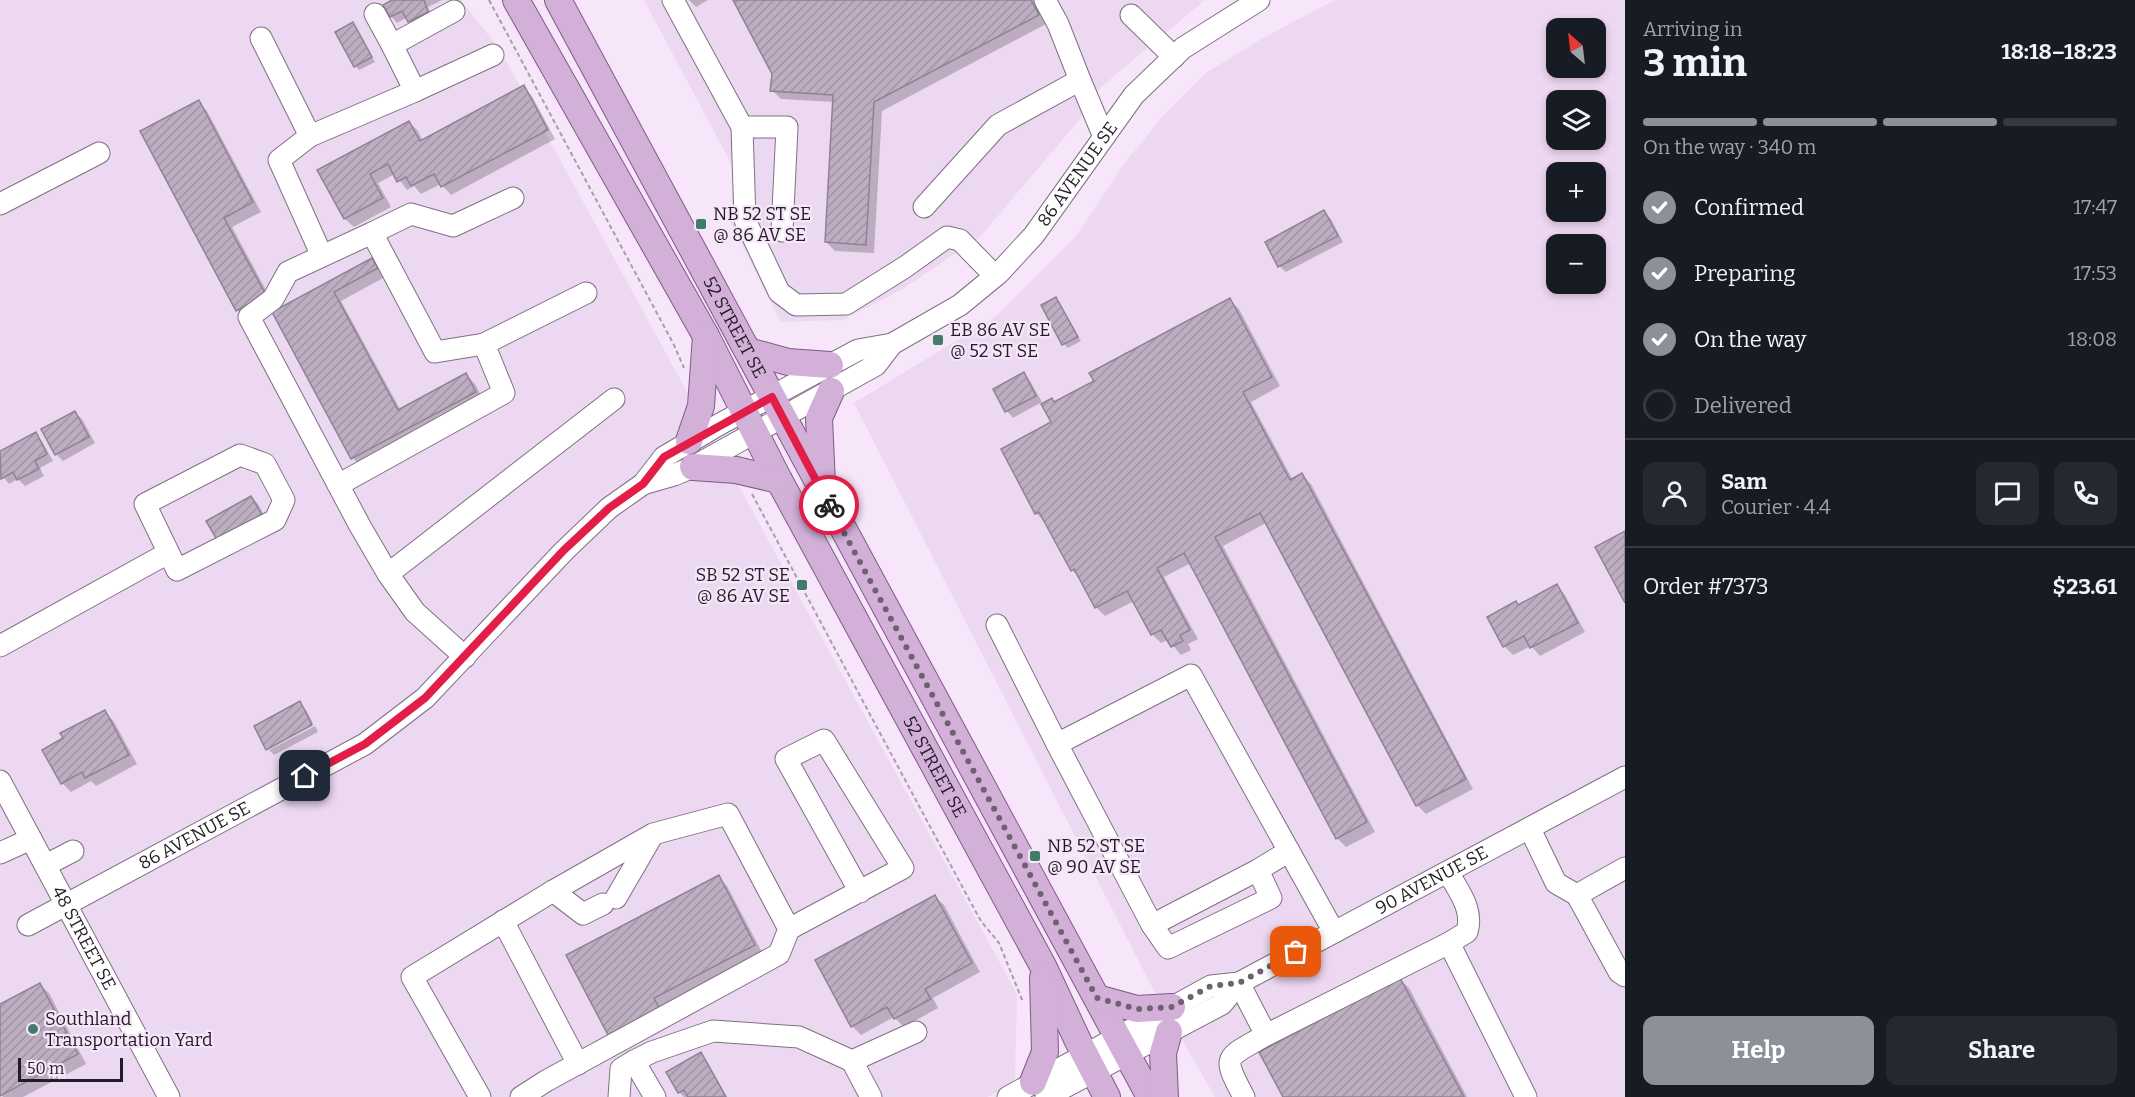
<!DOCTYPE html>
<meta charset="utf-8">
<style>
body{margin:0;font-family:Bitter,serif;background:#242831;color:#f1f3f6;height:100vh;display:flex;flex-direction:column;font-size:22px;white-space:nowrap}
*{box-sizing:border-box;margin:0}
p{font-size:20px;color:#9ea1a6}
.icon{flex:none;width:33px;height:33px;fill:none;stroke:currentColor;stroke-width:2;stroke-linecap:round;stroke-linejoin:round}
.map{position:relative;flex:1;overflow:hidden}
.side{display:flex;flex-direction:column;background:#171b24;width:510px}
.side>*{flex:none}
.needle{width:39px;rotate:332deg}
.controls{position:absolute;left:1546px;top:18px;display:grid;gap:12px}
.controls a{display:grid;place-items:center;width:60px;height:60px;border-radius:12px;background:#171b24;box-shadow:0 3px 9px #0003;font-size:30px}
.scale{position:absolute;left:18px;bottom:15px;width:105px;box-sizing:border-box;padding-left:6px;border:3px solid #221c24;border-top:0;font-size:16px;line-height:21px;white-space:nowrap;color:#221c24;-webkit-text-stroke:4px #f7e6fa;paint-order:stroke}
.pin{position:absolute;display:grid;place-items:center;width:51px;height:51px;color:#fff;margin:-26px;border-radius:12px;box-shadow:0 3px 9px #0006}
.courier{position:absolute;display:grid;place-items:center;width:60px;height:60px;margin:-30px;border:4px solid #e11d48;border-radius:50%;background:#fff;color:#222;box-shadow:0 2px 8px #0007}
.head em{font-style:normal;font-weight:700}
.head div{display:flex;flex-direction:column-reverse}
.head{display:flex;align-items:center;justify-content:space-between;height:102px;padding:0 18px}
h1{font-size:39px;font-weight:700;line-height:45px}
.bar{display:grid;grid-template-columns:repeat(4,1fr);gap:9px 6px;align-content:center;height:72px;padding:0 18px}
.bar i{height:8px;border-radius:4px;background:#363941}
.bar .selected{background:#8c9099}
.bar p{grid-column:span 4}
.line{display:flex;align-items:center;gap:15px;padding:0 18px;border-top:2px solid #363941}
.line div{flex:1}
.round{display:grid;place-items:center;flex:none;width:63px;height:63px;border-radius:12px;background:#242831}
ol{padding:0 18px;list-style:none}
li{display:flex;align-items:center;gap:18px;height:66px}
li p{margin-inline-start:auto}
li .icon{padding:6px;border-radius:50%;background:#8c9099;color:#fff;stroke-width:4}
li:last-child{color:#9ea1a6}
li i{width:33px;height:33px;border:3px solid #363941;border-radius:50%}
.cta{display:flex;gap:12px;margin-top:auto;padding:12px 18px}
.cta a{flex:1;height:69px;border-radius:12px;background:#8c9099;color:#fff;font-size:24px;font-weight:700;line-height:69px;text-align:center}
.cta a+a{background:#242831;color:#f1f3f6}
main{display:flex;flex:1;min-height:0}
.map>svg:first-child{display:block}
.built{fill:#edd8f1;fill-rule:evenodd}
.shadow{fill:#0003}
.building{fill:url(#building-hatch);stroke:#908193;stroke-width:1.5}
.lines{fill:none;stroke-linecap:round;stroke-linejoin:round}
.minor-casing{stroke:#7f7082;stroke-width:23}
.major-casing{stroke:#815a88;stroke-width:28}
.path{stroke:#a99cab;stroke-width:2;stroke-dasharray:4.5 3;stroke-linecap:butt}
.minor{stroke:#fff;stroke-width:21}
.major{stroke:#d2b0d8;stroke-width:26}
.done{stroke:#6d636f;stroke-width:6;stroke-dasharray:0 10.8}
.route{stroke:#e11d48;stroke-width:8}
.poi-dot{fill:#3f7d6a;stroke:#f7e6fa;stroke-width:2}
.labels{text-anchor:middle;stroke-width:4.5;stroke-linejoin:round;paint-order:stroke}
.street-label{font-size:18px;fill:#221c24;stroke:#f7e6fa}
.poi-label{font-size:18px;fill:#221c24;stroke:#f7e6fa;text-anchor:start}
</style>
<main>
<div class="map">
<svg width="1625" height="1097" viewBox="0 0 1625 1097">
<defs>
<pattern id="building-hatch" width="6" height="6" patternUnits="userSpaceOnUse" patternTransform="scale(1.5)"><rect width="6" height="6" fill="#bdadc0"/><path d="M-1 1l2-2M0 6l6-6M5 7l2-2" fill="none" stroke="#a294a5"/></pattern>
</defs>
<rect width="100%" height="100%" fill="#f7e6fa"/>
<!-- built -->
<g class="built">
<path d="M0,0H461L500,50L1017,994L1015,1083L987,1097H0Z"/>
<path d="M644,0H1205L1101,87L1080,119L980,237L901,290L843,320L781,322L731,223L734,169Z"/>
<path d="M1335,0H1625V1097H1215L1156,995L854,403L995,317L1077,235L1124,164L1162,117L1206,73L1263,38ZM1557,28H1596V68H1557ZM1557,100H1596V140H1557ZM1557,172H1596V212H1557ZM1557,244H1596V284H1557Z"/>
</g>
<!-- shadow -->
<g class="shadow">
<path d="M395,0H442L428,7L434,19L416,28L408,17L397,23L391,16Z"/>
<path d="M689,0H708L696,7Z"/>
<path d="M734,0H1034L1046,24L882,111L874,253L835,251L826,242L834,102L781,99L772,90L773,73Z"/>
<path d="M353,24L375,62L359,70L355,66Z"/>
<path d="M523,87L532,96L555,139L451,195L441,184L421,194L414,186L407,190L395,174L378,183L391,207L354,227L345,219L319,171L409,122L418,131L423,141Z"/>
<path d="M198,102L207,111L261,212L232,227L274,305L246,319L238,310Z"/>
<path d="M1324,212L1331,219L1343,242L1286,272L1279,266Z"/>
<path d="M372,260L385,277L341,301L401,411L466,375L475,384L484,401L361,467L353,458L274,313Z"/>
<path d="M1056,299L1081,341L1068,348L1064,344Z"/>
<path d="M1230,300L1239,309L1280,386L1251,402L1293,480L1302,475L1311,484L1473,789L1426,814L1417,805L1266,523L1223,546L1375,832L1346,847L1337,838L1191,563L1164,577L1198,639L1188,644L1191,650L1181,655L1168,640L1161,643L1152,634L1134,601L1105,616L1096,607L1082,580L1072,570L1045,522L1036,513L1055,403L1096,382Z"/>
<path d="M1023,374L1030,381L1042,402L1013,418L1007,411L995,390Z"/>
<path d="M75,413L82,419L95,443L63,461L56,454Z"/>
<path d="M35,434L42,441L53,461L40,468L44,476L25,486L18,479L9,484L0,473V453Z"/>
<path d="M251,497L258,504L269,525L220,543Z"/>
<path d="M1557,586L1565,595L1585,632L1540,656L1531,646L1513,655L1504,646Z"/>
<path d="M299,703L306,710L313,723L267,747Z"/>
<path d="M104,712L113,720L137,764L96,786L91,781L71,792L62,783Z"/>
<path d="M315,726L318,732L274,755L269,750Z"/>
<path d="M718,877L727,886L763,954L618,1043L609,1034L568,956Z"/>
<path d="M935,897L944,905L980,972L933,998L938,1008L904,1027L894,1017L861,1035L852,1026Z"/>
<path d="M1400,979L1409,988L1467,1097H1285Z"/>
<path d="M40,985L49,993L86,1064L23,1097H3L0,1093V1006Z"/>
<path d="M701,1054L707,1061L727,1097H684L679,1092Z"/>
</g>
<!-- building -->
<g class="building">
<path d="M392,0H424L428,12L408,22L402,11L390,17L383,5Z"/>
<path d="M733,0H1031L1039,15L874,102L866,245L825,242L833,95L770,91L772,74Z"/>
<path d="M353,22L372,57L354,67L335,32Z"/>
<path d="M524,85L548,130L441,187L434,174L411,186L406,177L397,182L388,164L370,174L383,198L344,219L317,170L409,121L420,141Z"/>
<path d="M199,100L253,202L224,218L266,295L236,311L140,131Z"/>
<path d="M1324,210L1338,236L1278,267L1265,242Z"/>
<path d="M372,258L378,268L334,292L398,410L466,373L476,392L351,459L272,312Z"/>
<path d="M1056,297L1078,337L1062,345L1041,305Z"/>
<path d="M1230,298L1272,377L1243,392L1290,480L1302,473L1466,779L1416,806L1260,513L1215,537L1367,822L1336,839L1184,553L1157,568L1190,630L1180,635L1183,641L1171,647L1161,630L1151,635L1127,591L1095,608L1074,569L1071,571L1039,512L1035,514L1001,449L1051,422L1041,404L1052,398L1054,402L1094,381L1089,373Z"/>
<path d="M1024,372L1036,396L1005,412L993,389Z"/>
<path d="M75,411L89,437L55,455L41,429Z"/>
<path d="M36,432L47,454L35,461L39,469L17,480L13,472L1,479L0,451Z"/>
<path d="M251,496L264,518L219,543L206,521Z"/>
<path d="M1625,531V603L1595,547Z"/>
<path d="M1557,584L1578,623L1530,648L1524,636L1503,647L1487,617L1516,601L1518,605Z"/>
<path d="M300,701L312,725L266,750L254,726Z"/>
<path d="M105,710L129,755L85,778L82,772L61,784L42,750L63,738L60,733Z"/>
<path d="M719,875L755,945L654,998L659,1008L608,1035L566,955Z"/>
<path d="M935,895L972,963L925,989L931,999L894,1019L887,1007L851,1027L815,960Z"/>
<path d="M1400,978L1464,1097H1283L1259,1052Z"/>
<path d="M40,983L78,1054L0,1096V1004Z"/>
<path d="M701,1052L726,1097H688L684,1090L678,1093L666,1072Z"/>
</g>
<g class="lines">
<!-- minor casing -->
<g class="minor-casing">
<g id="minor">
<path d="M673,0L742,127L745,220L779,292L796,305L846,304L905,267L947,237L960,240L995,276"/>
<path d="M1045,0L1058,24L1080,80"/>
<path d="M375,14L392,45"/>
<path d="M1131,15L1174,57"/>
<path d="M261,38L310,136"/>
<path d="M415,91L392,45L454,11"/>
<path d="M742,127H787L782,231"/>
<path d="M0,204L99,153"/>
<path d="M924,207L998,125L1080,80L1104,137"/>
<path d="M372,233L411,214L453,226L513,198"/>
<path d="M322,256L279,160L310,136L415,91L493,55"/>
<path d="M484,344L586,293"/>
<path d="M240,455L265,464L284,500L275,520L177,570L145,504Z"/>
<path d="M643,484L674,475L693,467L876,365L892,344"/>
<path d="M338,485L504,393L484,344L435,352L372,233L288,272L273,299L249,317L360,526L388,574L415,612L465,657"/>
<path d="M388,574L614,399"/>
<path d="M997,625L1057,744L1191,675L1334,932"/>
<path d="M0,646L168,553"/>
<path d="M1057,744L1152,925L1168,948L1271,898L1258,870L1289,851"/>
<path id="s1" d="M0,781L169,1097"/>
<path d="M1530,829L1556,883L1577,895L1625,868"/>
<path d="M0,853L31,839"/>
<path d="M46,865L73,851"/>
<path d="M1448,872C1458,891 1474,909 1467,932L1449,943L1526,1097"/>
<path d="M553,891L583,914L603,904"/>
<path d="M1577,895L1619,972L1625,976"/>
<path d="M616,898L652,836"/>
<path d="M503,921L578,1064"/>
<path id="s2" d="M28,925L365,744L425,698L564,551L609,508L643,484L664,457L720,424L858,350L892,344L960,305L999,273L1034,235L1134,95L1183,48L1259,0"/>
<path d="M1152,925L1258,870"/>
<path d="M789,929L903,868L824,740L786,759L860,892"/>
<path d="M1239,983L1266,1035C1225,1059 1221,1054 1244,1097"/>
<path d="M1266,1035L1449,943"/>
<path d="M852,1061L916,1032"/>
<path d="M480,1097L412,977L553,891L653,834L728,814L789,929L779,954L546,1081L521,1097"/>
<path d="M619,1097L621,1069L634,1061"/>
<path d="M655,1097L634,1061L652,1052L713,1031L799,1037L852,1061L871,1097"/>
<path id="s3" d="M1008,1097L1211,986L1239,983L1625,777"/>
<path d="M1046,1097L1222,1004L1239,983"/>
</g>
</g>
<!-- major casing -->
<g class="major-casing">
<g id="major">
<path id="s4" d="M516,0L706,336L779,480L1043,966L1078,1041L1107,1097"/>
<path id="s5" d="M558,0L1150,1097"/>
<path d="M748,351L788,362L830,365"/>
<path d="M689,441L701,406L706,336"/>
<path d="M693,467L736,470L779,480"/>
<path d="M822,484L819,418L831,391"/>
<path d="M1097,998L1137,1009L1172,1007"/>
<path d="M1033,1082L1045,1052L1043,978"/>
<path d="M1165,1097L1163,1053L1169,1032"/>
</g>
</g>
<!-- path -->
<g class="path">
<path d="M489,0L674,345L684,368"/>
<path d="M752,494L971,903L981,921L999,943L1023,1002"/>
</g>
<!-- minor -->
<use href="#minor" class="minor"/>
<!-- major -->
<use href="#major" class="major"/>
</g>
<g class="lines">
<!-- done -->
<path class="done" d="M829,505L1097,998L1137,1009L1172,1007L1211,986L1239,983L1296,952"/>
<!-- route -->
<path class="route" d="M305,776L365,744L425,698L564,550L609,508L643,484L664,457L772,397L829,505"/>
</g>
<!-- markers -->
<g class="poi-dot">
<rect x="695" y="218" width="12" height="12" rx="3"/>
<rect x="932" y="334" width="12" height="12" rx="3"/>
<rect x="796" y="579" width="12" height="12" rx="3"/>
<rect x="1029" y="850" width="12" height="12" rx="3"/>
<circle cx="33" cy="1029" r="6"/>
</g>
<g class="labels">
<!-- street labels -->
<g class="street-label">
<text dy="6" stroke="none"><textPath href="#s2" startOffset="1310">86 AVENUE SE</textPath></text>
<text dy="6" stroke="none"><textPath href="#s5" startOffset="372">52 STREET SE</textPath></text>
<text dy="6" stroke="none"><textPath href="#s4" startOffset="874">52 STREET SE</textPath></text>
<text dy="6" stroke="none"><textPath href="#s2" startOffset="189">86 AVENUE SE</textPath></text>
<text dy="6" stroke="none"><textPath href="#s3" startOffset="478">90 AVENUE SE</textPath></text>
<text dy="6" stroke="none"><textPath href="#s1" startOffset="178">48 STREET SE</textPath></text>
</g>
<!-- poi labels -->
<g class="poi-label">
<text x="713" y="220">NB 52 ST SE<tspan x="713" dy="21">@ 86 AV SE</tspan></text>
<text x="950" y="336">EB 86 AV SE<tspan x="950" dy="21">@ 52 ST SE</tspan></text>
<text x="790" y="581" text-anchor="end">SB 52 ST SE<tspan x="790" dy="21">@ 86 AV SE</tspan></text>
<text x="1047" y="852">NB 52 ST SE<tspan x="1047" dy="21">@ 90 AV SE</tspan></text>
<text x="45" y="1025">Southland<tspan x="45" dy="21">Transportation Yard</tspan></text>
</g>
</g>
</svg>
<div class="controls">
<a><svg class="needle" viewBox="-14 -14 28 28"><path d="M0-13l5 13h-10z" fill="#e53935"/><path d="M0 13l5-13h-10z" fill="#9ea1a6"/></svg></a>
<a><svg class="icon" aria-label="layers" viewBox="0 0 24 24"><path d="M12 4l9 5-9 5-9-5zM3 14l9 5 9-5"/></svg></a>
<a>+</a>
<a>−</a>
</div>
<div class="scale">50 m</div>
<div class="pin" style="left:1296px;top:952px;background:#ea580c"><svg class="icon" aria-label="bag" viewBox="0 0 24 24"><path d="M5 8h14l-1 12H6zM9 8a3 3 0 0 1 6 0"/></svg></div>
<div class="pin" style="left:305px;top:776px;background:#1f2937"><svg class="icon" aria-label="home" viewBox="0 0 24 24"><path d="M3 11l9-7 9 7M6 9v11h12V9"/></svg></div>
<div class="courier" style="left:829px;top:505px"><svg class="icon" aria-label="bike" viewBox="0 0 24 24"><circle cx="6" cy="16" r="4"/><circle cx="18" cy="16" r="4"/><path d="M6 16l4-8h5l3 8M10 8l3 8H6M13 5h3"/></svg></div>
</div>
<section class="side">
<div class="head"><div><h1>3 min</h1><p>Arriving in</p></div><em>18:18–18:23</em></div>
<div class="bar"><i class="selected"></i><i class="selected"></i><i class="selected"></i><i></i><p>On the way · 340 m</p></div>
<ol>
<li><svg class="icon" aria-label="check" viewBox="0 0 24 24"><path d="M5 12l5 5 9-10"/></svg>Confirmed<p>17:47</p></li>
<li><svg class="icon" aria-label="check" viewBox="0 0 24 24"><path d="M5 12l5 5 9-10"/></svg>Preparing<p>17:53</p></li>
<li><svg class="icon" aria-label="check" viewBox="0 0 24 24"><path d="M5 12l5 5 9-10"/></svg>On the way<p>18:08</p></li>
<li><i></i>Delivered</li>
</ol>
<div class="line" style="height:108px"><a class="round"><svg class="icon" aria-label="person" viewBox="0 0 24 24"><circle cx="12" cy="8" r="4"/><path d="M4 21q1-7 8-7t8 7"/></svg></a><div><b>Sam</b><p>Courier · 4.4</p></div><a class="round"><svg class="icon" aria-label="chat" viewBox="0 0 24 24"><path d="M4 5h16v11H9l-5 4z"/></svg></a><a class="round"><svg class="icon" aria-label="phone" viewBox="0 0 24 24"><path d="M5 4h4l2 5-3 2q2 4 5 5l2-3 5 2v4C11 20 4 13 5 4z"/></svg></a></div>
<div class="line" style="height:78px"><div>Order #7373</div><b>$23.61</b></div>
<div class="cta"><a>Help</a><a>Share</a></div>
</section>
</main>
